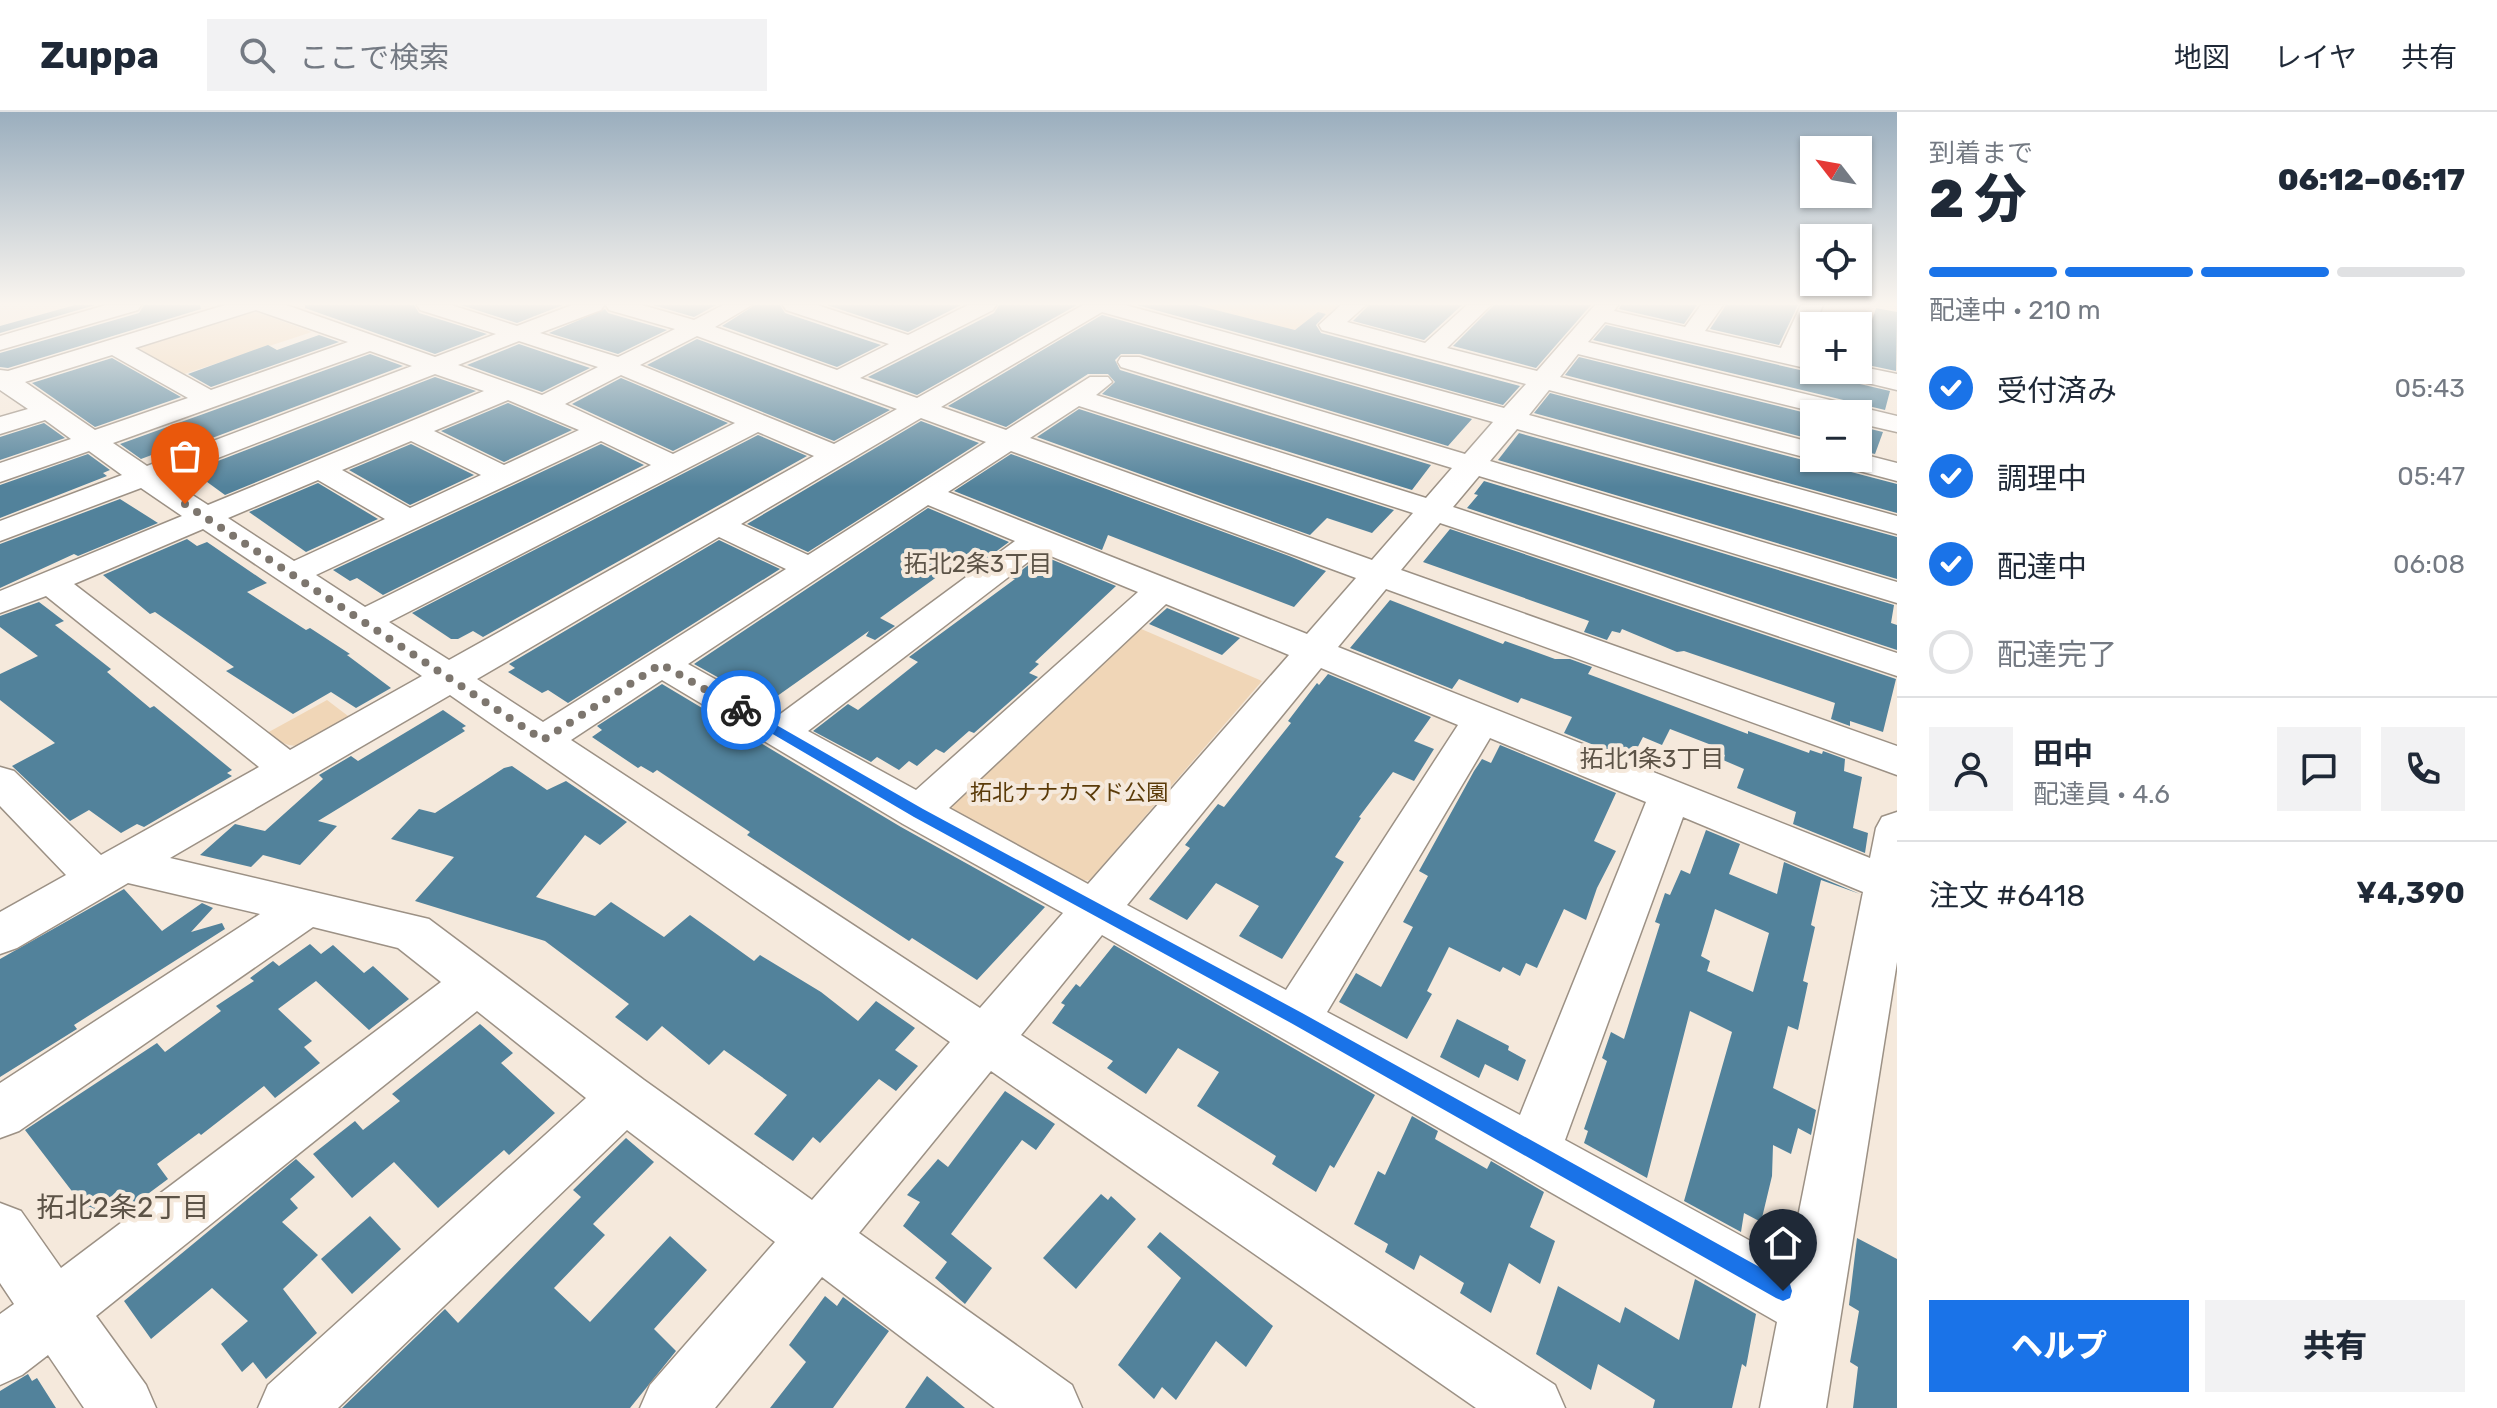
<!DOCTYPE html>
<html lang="ja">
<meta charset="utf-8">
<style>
body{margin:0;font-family:Rubik,"Noto Sans JP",sans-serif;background:#f2f2f3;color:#1f2937;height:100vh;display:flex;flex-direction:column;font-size:30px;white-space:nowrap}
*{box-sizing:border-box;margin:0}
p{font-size:26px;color:#747a83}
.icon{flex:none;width:44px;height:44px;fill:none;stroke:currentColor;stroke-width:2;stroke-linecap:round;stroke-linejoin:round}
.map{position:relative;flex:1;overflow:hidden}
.details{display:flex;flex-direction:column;background:#fff;width:600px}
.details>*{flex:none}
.needle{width:52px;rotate:301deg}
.controls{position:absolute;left:1800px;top:24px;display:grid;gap:16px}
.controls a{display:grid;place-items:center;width:72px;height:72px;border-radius:0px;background:#fff;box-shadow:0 2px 6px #0004;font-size:40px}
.pin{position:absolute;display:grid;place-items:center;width:68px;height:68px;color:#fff;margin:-82px -34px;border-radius:50% 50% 50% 0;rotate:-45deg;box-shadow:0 0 8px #0007}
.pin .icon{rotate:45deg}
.courier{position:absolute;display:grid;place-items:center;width:80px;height:80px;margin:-40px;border:6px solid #1a73e8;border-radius:50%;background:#fff;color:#222;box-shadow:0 2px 10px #0007}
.overview em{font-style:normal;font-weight:800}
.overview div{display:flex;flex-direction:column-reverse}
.overview{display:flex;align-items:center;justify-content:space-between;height:136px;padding:0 32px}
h1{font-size:52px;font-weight:800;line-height:60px}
.bar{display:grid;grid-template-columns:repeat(4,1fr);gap:12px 8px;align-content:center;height:96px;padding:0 32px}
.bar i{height:10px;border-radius:6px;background:#e0e1e3}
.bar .selected{background:#1a73e8}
.bar p{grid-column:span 4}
.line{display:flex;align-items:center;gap:20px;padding:0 32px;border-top:2px solid #e0e1e3}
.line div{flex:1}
.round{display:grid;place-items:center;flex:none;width:84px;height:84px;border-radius:0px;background:#f2f2f3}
ol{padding:0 32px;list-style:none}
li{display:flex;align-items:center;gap:24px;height:88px}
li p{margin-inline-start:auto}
li .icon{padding:8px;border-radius:50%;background:#1a73e8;color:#fff;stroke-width:4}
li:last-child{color:#747a83}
li i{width:44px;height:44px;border:4px solid #e0e1e3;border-radius:50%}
.cta{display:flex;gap:16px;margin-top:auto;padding:16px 32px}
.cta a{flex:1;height:92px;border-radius:0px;background:#1a73e8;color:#fff;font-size:32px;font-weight:800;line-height:92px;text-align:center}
.cta a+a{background:#f2f2f3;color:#1f2937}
header{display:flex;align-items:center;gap:48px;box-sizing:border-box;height:112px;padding:0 40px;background:#fff;border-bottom:2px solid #e0e1e3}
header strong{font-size:38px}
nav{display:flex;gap:44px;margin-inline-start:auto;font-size:28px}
.search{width:560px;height:72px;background:#f2f2f3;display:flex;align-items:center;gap:20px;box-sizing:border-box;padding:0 28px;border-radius:0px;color:#747a83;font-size:30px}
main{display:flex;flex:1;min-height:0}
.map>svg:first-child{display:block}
.green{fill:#f0d6b7}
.building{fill:#52829b;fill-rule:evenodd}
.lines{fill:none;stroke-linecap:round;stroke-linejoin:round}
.minor-casing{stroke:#9c9185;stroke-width:3}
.minor{fill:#fff;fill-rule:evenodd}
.route{fill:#1a73e8}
.done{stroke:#7d766e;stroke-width:8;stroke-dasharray:0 14.4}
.labels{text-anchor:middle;stroke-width:8;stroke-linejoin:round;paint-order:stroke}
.park-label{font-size:22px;fill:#5b3b09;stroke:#f5e9dc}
.neighbourhood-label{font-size:24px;fill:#5c5347;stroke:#f5e9dc}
.near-neighbourhood-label{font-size:28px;fill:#5c5347;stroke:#f5e9dc}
</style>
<header>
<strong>Zuppa</strong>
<div class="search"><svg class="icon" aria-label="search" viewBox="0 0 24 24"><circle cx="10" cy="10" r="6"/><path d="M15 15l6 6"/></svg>ここで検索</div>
<nav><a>地図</a><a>レイヤ</a><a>共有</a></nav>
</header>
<main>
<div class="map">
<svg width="1897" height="1296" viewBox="0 0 1897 1296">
<rect width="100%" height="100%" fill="#f5e9dc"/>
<!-- green -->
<g class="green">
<path d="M1204,193H1341L1303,221L1201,195Z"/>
<path d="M254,199L312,220L181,263L132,236Z"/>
<path d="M1139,516L1262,569L1090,768L1074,769L953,698L951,690Z"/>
<path d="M327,588L352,607C318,626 303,649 267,621Z"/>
</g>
<!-- building -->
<g class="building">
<path d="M75,193H95L0,221V214Z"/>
<path d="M144,193H200L201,197L8,256L0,255V241L139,201Z"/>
<path d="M305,193H414L419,201L487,222L435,242L305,196Z"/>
<path d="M461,193H563L517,211Z"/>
<path d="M653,193H716L694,205Z"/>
<path d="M755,193H780L785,201L881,233L837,255L722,214Z"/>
<path d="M827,193H961L908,220Z"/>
<path d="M999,193H1077L917,283L868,265L994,201Z"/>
<path d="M1137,193H1196L1295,218L1318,200L1326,202L1316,213L1321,221L1520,274L1503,293Z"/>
<path d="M1369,193H1462L1424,228L1353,209Z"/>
<path d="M1494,193H1591L1536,256L1453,234Z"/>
<path d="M1621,193H1697L1684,212L1619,197Z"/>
<path d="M1726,193H1798L1779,233L1710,217Z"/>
<path d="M1876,196L1897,200L1896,259L1858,251Z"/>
<path d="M605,197L608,201L667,218L618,242L549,221Z"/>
<path d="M1102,203L1472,307L1448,334L1140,242H1121L1115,248L1120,258L1431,353L1412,378L1102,282L1115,270L1108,262H1088L1006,315L948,294Z"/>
<path d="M1606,213L1813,261L1817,259L1831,262L1834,266L1890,279L1885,298L1593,228Z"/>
<path d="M319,223L339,230L211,275L188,262L268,233L277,238Z"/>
<path d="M697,227L890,298L834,329L647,253Z"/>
<path d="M519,232L590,256L542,280L467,253Z"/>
<path d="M370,242L403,254L167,343L157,341L141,347L120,332Z"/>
<path d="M1579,245L1814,303V328L1565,263Z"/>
<path d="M112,246L181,285L95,315L32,271Z"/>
<path d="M435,265L476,279L225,383L192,359Z"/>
<path d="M621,266L728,311L673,339L572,292Z"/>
<path d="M1550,281L1803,348L1819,349L1826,346L1832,355L1897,372V401L1534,301Z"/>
<path d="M508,291L572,318L504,350L441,319Z"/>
<path d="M1079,297L1394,398L1372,421L1327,406L1310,423L1037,325Z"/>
<path d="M921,309L979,331L808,440L747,412Z"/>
<path d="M44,311L65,326L0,348V325Z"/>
<path d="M1858,314L1883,320L1875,342L1858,338Z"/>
<path d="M1519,321L1897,425V467L1498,348Z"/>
<path d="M758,323L807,344L483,525L473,519L458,527H451L412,501Z"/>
<path d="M411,332L474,363L410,393L349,358Z"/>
<path d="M601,332L644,353L383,483L357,466L350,469L333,458Z"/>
<path d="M88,342L110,358L103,361L107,364L0,406V373Z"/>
<path d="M1011,342L1289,444L1326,459L1294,495L1108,423L1102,438L954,379Z"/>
<path d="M1484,369L1894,493L1891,511L1897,513V538L1467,396L1478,383L1474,382Z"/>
<path d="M318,371L378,407L306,440L249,400Z"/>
<path d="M120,387L158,411L78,444L74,442L0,476V432Z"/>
<path d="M928,396L1009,430L979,452L966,446L945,459L880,506L895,514L875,528L866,524L869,519L766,592L694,552Z"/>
<path d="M1450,417L1896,567L1883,620L1850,609V614L1831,607L1835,591L1684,539L1677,540L1622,517L1620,521L1612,519L1607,528L1584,520L1589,509L1423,450Z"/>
<path d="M187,427L197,434L207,430L267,471L247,480L306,518L310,516L350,542L347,543L391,576L356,596L331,580L293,602L226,559L234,555L155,500L150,502L103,463Z"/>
<path d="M719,428L780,457L568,591L548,578L542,581L508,560L515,556L509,552Z"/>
<path d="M1041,443L1116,474L1035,550L1039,552L1029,561L1038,565L974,621L969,619L944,641L936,637L917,654L909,649L899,658L877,645L871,650L813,619L848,592L858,598L918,550L909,545L1015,467L1012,466Z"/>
<path d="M1390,488L1503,532L1505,529L1555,547H1570L1592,555L1588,562L1748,622V619L1809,641L1810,638L1822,642L1823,639L1845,647L1844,659L1862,665L1853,716L1868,721L1865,741L1793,712L1796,700L1737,676L1744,657L1723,648L1725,643L1712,639L1714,634L1670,617L1662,633L1643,625L1631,648L1564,621L1572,605L1521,586L1518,591L1459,567L1452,577L1350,536Z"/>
<path d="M39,490L64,509L55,513L111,557L107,560L150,596L154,594L232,658L227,661L232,664L144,715L137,712L121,721L89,698L70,709L12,654L55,631L0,588V562L38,544L0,515V504Z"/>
<path d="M1167,496L1240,526L1222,543L1149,512Z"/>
<path d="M1328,562L1431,605L1414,629L1434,637L1414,669L1393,660L1359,705L1361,706L1335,745L1344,750L1282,847L1239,824L1259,794L1216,771L1187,808L1149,787L1190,736L1185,733L1218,692L1224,695L1291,611L1288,609L1317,571L1319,573Z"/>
<path d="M662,572L901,715L1045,795L977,868L912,826L909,829L747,723L750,720L657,658L653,661L641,654L638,656L592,625L602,618L597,614Z"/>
<path d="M443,598L466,614L462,616L465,619L318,709L337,714L300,753L263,743L251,755L200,743L235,712L265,719L323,667L319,663L351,644L358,649Z"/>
<path d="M1500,633L1616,681L1594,729L1616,739L1597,776L1586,808L1564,797L1537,856L1526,851L1520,864L1503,855L1500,860L1449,835L1427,879L1432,882L1407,927L1339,890L1356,861L1381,875L1413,815L1403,810L1428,764L1419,759L1474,659L1482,647L1491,651Z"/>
<path d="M512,654L547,678L566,669L627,710L600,733L585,723L536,785L595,804L611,790L664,825L690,803L754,849L760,843L821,880L858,909L876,889L915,916L895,938L918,954L896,979L879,967L820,1031L813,1025L793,1049L754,1022L787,983L724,938L709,953L662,914L647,929L615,905L629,892L545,829L415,789L454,745L391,727L419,697L435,701L504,656Z"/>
<path d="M1706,718L1740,732L1729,762L1777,782L1784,750L1860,782L1821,768L1811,813L1815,815L1803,869L1808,871L1798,918L1788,914L1773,976L1816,998L1811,1023L1798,1016L1791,1042L1773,1033L1772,1064L1761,1110L1744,1101L1741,1120L1684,1089L1732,920L1690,899L1647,1066L1584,1031L1588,1019L1584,1017L1607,949L1602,946L1611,920L1624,927L1660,812L1655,810L1665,781L1670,783L1681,758L1690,762ZM1715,797L1769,821L1753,880L1707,859L1710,849L1701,844Z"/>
<path d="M124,777L162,819L202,791L213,796L191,820L222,811L225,817L74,913L77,917L0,965V847Z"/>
<path d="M310,832L321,842L333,833L364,861L373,854L409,887L369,918L316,869L278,897L312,929L304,935L320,951L275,986L264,974L201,1023L199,1021L157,1052L168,1067L114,1107L104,1095L91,1104L25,1018L157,931L165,940L221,899L216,894L254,869L250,866L273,849L279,854Z"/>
<path d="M1114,833L1375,983L1334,1056L1330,1053L1316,1080L1272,1052L1276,1044L1197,994L1219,960L1178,936L1146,982L1107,956L1113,949L1052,911L1065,893L1061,891L1076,872L1080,875Z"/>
<path d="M1457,907L1509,934L1508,938L1526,948L1518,969L1485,952L1479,966L1440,945Z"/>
<path d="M480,912L513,941L501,951L555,1001L509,1043L504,1038L438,1096L394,1050L352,1086L313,1042L355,1009L363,1018L400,989L392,982Z"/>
<path d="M1005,979L1055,1012L1036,1038L1022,1028L951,1122L992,1156L965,1192L935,1166L947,1150L903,1114L920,1090L907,1083L938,1047L948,1055Z"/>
<path d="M1412,1004L1438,1019L1435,1027L1487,1057L1491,1049L1544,1080L1530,1115L1555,1129L1540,1172L1509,1151L1491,1201L1460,1181L1464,1171L1420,1143L1414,1158L1385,1140L1388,1132L1354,1112L1378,1059L1385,1063Z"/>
<path d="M626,1026L654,1050L593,1112L605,1123L554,1176L590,1210L670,1124L707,1158L654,1217L676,1239L630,1296H342L445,1197L458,1211L581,1085L573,1078Z"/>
<path d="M296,1047L315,1065L290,1087L298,1096L282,1110L318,1143L283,1177L317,1221L266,1267L253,1250L242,1260L221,1232L248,1209L212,1176L151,1227L124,1189Z"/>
<path d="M1101,1082L1108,1088L1111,1084L1136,1107L1076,1177L1043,1146Z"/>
<path d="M370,1104L401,1137L352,1182L321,1147Z"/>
<path d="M1160,1120L1273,1214L1246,1255L1216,1229L1176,1288L1162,1275L1154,1287L1118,1253L1181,1166L1147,1135Z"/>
<path d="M1857,1126L1897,1147V1296H1853L1858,1255L1850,1250L1859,1199L1849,1193Z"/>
<path d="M1695,1167L1756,1202L1746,1255L1742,1252L1732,1296H1653L1655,1288L1598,1252L1591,1278L1536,1242L1558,1174L1620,1211L1625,1195L1679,1228Z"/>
<path d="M825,1184L837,1194L843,1185L889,1219L833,1296H770L806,1250L789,1233Z"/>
<path d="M28,1262L32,1269L37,1266L56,1296H0V1279Z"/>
<path d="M927,1264L965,1296H905Z"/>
</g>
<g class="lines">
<!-- minor casing -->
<g class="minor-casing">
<g id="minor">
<path d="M106,193H141L138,198L0,238V224Z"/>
<path d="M225,193H286L435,245L496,222L420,198L417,193H451L517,214L572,193H604L601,198L540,221L618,245L675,217L609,198L606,193H642L694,208L723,193H752L715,215L837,258L889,232L786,198L783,193H817L908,223L968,193H996L993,198L860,266L917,286L1083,193H1125L1504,296L1526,272L1322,218L1319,213L1341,193H1366L1347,210L1425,231L1467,193H1491L1447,236L1537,259L1595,193H1618L1614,199L1685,215L1701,193H1723L1705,219L1781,236L1801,193H1823L1803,241L1814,244V258L1605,210L1588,230L1897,304V320L1858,311V302H1823L1578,242L1560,265L1814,331V346H1819L1804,345L1549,278L1529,303L1897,404V422L1517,317L1490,349L1897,470V491L1479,364L1453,395L1897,541V564L1440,411L1401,458L1897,634V663L1386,477L1338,535L1870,746L1876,716L1882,705L1897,700V850L1826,1296H1760L1777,1210L1102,823L1021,923L1555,1273L1565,1296H1476L991,959L859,1121L1072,1273L1082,1296H995L822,1165L715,1296H640L650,1273L775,1130L627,1018L338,1296H258L268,1273L586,986L477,899L96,1204L146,1273L156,1296H84L48,1243L22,1263L0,1273V1202L14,1192L0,1171V1091L21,1099L61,1156L441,870L398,836L313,815L19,1019L0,1026V971L260,802L128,771L17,836L0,842V800L66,763L0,694V655L14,659L101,743L259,655L46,484L0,501V479L182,404L141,376L0,429V409L122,363L89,339L0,370V351L71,327L45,308L0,322V305L28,297L0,278V258L8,259ZM256,198L348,230L211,278L135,236ZM1102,200L1493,310L1465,342L1139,245H1121L1118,250L1121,255L1452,356L1426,386L1096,283L1112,270L1108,265H1090L1006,318L941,295ZM697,224L897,297L834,332L640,253ZM519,229L598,255L542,283L458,253ZM370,239L412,254L147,354L113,331ZM112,243L188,286L95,318L25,270ZM435,262L484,279L208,393L166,366ZM621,263L735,311L673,342L565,292ZM508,288L579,318L504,353L434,319ZM1079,294L1413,401L1372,448L1030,326ZM921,306L986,330L808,443L741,412ZM758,320L814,344L449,548L389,510ZM411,329L481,363L410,396L342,358ZM601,329L651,353L365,495L316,463ZM1011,339L1356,466L1307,522L948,380ZM318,368L385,407L294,449L228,406ZM928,393L1015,429L779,603L688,552ZM203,417L422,564L290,638L74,472ZM719,425L786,457L543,610L477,567ZM1041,440L1138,480L916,678L808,619ZM1166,492L1289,543L1088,772L949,696ZM1321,556L1458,613L1286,878L1127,793ZM662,568L903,712L1063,801L980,896L571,628ZM450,583L950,930L812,1088L644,968L429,807L170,746ZM1490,626L1646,690L1520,1003L1327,900ZM1683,705L1863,780L1789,1150L1565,1028Z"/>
<path d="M1858,254L1897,262V278L1835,263L1832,258H1858Z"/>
<path d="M1858,341L1897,351V369L1833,352L1829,346H1858Z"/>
</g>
</g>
<!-- minor -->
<use href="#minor" class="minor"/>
</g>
<!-- sky -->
<linearGradient id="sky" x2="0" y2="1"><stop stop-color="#9aaebe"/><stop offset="0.51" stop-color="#faf5ef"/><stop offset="1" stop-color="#faf5ef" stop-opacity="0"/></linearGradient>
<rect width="1897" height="375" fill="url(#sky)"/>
<!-- route -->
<path class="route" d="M737,595H745L923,697L1302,901L1790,1172L1792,1179L1790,1186L1783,1189L1776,1186L1291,911L914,705L737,601Z"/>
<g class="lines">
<!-- done -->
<path class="done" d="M185,392L543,628L661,552L741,598"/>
</g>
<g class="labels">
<!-- park labels -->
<g class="park-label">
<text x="1069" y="688">拓北ナナカマド公園</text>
</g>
<!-- neighbourhood labels -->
<g class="neighbourhood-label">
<text x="978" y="460">拓北2条3丁目</text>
<text x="1652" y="655">拓北1条3丁目</text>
</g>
<!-- near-neighbourhood labels -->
<g class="near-neighbourhood-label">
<text x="123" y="1105">拓北2条2丁目</text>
</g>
</g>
</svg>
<div class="controls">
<a><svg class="needle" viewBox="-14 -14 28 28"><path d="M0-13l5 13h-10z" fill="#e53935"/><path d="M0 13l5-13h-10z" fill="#747a83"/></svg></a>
<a><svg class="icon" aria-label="locate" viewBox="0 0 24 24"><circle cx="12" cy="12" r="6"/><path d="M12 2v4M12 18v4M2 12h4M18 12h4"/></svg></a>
<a>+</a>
<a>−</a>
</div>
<div class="pin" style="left:185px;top:392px;background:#ea580c"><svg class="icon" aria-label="bag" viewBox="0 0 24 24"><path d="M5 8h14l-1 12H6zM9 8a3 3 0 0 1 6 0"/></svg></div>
<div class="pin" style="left:1783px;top:1179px;background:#1f2937"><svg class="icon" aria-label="home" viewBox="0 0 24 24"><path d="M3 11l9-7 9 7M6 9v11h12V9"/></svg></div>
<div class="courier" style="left:741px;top:598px"><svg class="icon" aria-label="bike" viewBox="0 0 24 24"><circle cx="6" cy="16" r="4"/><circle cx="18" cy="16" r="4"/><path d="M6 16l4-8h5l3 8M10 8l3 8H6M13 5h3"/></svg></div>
</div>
<section class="details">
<div class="overview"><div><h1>2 分</h1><p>到着まで</p></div><em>06:12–06:17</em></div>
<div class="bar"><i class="selected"></i><i class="selected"></i><i class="selected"></i><i></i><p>配達中 · 210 m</p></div>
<ol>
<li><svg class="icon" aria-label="check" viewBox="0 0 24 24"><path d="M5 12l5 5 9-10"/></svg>受付済み<p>05:43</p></li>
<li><svg class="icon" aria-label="check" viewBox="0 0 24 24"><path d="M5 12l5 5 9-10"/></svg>調理中<p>05:47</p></li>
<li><svg class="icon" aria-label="check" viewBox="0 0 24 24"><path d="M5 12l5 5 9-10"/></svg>配達中<p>06:08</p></li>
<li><i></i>配達完了</li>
</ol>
<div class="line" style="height:144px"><a class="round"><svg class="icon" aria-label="person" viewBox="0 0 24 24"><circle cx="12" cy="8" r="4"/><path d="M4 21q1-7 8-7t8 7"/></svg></a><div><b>田中</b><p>配達員 · 4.6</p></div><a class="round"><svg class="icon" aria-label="chat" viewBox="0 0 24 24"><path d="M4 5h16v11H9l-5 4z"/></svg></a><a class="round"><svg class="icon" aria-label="phone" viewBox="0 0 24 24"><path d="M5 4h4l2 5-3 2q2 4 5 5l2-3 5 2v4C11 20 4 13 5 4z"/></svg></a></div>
<div class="line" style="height:104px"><div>注文 #6418</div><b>¥4,390</b></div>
<div class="cta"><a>ヘルプ</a><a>共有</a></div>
</section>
</main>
